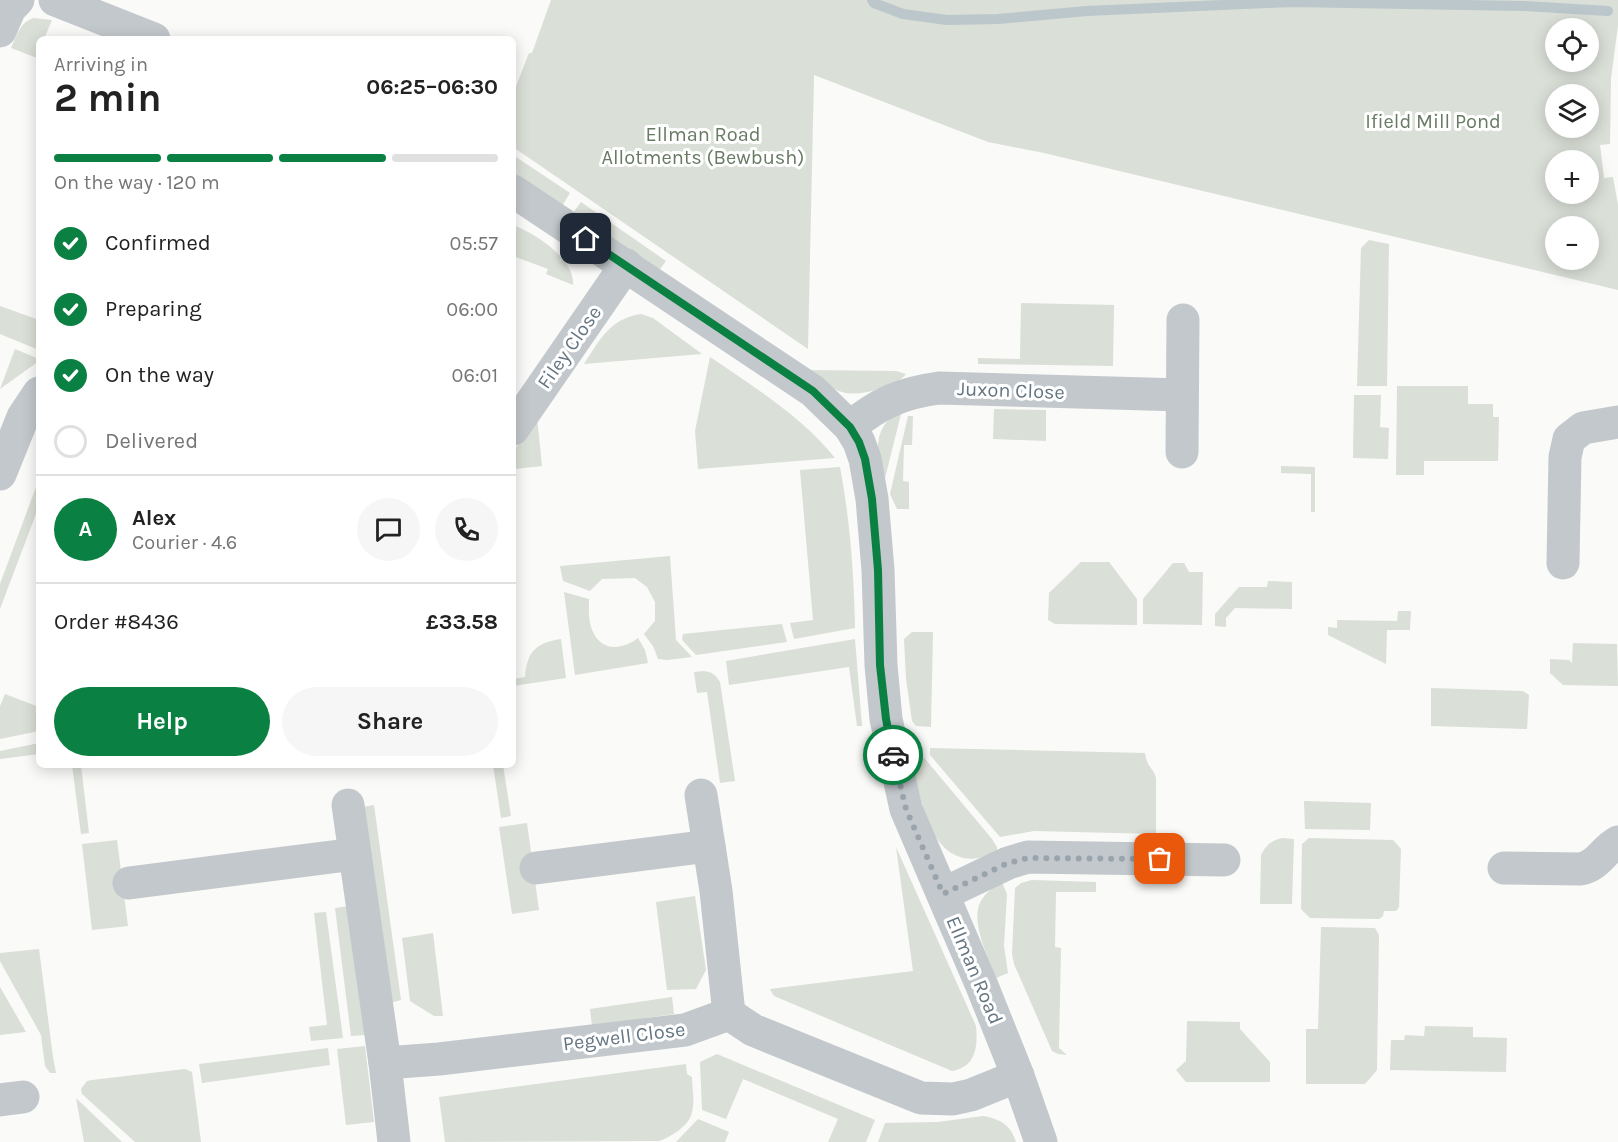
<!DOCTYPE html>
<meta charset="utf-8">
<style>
body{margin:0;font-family:Karla,sans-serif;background:#f6f6f6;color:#222;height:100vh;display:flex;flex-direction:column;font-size:22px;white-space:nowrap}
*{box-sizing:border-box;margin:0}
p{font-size:20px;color:#767676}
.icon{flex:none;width:33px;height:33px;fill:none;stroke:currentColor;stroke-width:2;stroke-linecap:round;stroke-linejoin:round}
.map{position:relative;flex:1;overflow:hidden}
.details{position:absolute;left:36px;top:36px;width:480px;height:732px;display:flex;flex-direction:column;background:#fff;border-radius:9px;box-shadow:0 3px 15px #0003}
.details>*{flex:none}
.controls{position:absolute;left:1545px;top:18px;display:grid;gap:12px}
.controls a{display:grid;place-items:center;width:54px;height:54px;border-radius:50%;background:#fff;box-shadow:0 3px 15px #0003;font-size:30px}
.pin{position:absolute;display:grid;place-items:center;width:51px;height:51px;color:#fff;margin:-26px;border-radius:12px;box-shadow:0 3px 9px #0006}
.courier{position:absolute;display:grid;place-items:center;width:60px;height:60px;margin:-30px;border:4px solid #0b8043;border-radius:50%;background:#fff;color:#222;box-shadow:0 2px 8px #0007}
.summary em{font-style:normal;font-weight:700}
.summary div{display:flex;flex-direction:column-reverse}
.summary{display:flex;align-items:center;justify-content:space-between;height:102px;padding:0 18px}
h1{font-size:39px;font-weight:700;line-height:45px}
.bar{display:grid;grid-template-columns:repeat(4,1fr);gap:9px 6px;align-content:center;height:72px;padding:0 18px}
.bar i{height:8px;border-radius:4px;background:#e0e0e0}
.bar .on{background:#0b8043}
.bar p{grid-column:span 4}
.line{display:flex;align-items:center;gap:15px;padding:0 18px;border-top:2px solid #e0e0e0}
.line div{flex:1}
.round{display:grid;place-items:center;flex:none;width:63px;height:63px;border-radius:32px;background:#f6f6f6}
ol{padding:0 18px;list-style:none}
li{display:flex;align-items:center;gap:18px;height:66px}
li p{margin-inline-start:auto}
li .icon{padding:6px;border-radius:50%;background:#0b8043;color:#fff;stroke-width:4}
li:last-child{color:#767676}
li i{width:33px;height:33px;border:3px solid #e0e0e0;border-radius:50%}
.button{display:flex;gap:12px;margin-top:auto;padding:12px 18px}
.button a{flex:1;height:69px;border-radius:36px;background:#0b8043;color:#fff;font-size:24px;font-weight:700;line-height:69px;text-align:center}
.button a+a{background:#f6f6f6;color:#222}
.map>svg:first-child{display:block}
.green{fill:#dadfd7;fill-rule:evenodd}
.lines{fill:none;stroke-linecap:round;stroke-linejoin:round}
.stream{stroke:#bbc7cb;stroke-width:10}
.minor{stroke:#c3c8cc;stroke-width:33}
.done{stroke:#99a4ac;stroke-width:6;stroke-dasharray:0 10.8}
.route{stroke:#0b8043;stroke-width:8}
.labels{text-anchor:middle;stroke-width:6;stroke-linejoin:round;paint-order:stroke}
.park-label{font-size:20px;fill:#687a64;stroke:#fff}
.street-label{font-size:20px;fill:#657683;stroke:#fff}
</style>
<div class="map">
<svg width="1618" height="1142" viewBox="0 0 1618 1142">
<rect width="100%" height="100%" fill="#fafaf8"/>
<!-- green -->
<g class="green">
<path d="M551,0H1618V25L1611,79L1610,144L1600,145L1604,178L1613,177L1618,205V290L1044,153L988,142L814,75L808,349L513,147V94L529,53H532ZM1588,28V62H1556V28ZM1588,94V128H1556V94ZM1588,160V194H1556V160ZM1556,226H1588V260H1556Z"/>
<path d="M34,18L52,20L44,39H39V52L37,58L11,48C17,35 20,22 34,18Z"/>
<path d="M513,155L570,193L562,206L513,173Z"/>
<path d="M581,202L666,261L658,272L573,213Z"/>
<path d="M513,225C535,233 575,259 573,285L546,274L548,269L513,256Z"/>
<path d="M1369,240L1389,244L1387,386H1357L1361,248Z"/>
<path d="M1021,303L1114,305L1113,366L978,364V358L1020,359Z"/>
<path d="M0,306L39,320V350L0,334Z"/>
<path d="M641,314L653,318L702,354L584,364C600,340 609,319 641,314Z"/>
<path d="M15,349L39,359V361L0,389Z"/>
<path d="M710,357C754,387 801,416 835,458L698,469L695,431Z"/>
<path d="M806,370L896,371L906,374C900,382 890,385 881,388C847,400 833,392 806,370Z"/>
<path d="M1397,386H1468V404H1493V417H1499L1498,461H1424V475H1396Z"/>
<path d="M1354,395H1381L1380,427L1389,428L1388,459L1353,458Z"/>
<path d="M994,409L1046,410V441L993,439Z"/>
<path d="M902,410L883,486C878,455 869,428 902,410Z"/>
<path d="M908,416H913L912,445H904L903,481L909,482V509H897L890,494Z"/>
<path d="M537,417L542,466L515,469L513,466V452Z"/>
<path d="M1281,466L1315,467V512H1311V474L1281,473Z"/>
<path d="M840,467C850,520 854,574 855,628L794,639L790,623L813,620L800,470Z"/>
<path d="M39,479V506L0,609V584Z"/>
<path d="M670,556L676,640L692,657L667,660L658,659L653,646L644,634L655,621V602L647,587L635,578L602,579L590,591L563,581L560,566Z"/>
<path d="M1081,562H1109L1137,599V625L1055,624L1048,620L1049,593Z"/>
<path d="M1173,563H1184L1189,572H1203L1202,625L1143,624V599Z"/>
<path d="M1268,581L1292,582V609L1235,608L1226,618V627L1215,626V614L1239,587H1267Z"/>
<path d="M564,592L589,599C589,609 588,622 593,632C603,653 623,649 638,638L645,650L648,663L575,675Z"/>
<path d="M1398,611H1411L1410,630H1387L1386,664L1328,635V627L1337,628V620L1397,621Z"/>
<path d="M782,624L787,642L696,655L682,640L683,634Z"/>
<path d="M912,632H933L931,727L916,726L912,721L906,679L904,639Z"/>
<path d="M561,639L566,678L513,686V679L525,677C527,651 536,643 561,639Z"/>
<path d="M855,639L862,726H857L849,667L729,685L726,661Z"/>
<path d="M1573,643L1617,644L1618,686L1563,685L1550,673V659L1569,660L1572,663Z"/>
<path d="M703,671C712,672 715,674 720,682L735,781L720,783L707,692L697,693L694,672Z"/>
<path d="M1431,688L1523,691L1529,695L1527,729L1431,726Z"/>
<path d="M5,694L39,707V731L0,739V706Z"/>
<path d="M39,743V754L0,759V751Z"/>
<path d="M930,748L1145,753C1147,768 1153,767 1156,778V834L1034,831L1000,837L930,755Z"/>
<path d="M921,754L992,839L997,847V852C991,854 985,857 979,858C929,866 921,796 911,761L912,757Z"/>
<path d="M72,765H81L89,833L81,834Z"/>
<path d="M493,765H503L511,816L501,818Z"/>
<path d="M1304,801L1371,803L1370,830L1305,829Z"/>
<path d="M374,805L401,1000L390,1003L363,807Z"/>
<path d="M527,823L539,910L512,914L499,827Z"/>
<path d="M1282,838L1294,839L1292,904H1260L1261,855C1266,845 1271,841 1282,838Z"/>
<path d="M1309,838L1393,840L1401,849L1399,907L1396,911H1384L1383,916L1379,919L1310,918L1301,909L1302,844Z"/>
<path d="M117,840L128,926L92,930L82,844Z"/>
<path d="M896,847L976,1026C978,1046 976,1067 952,1071L774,996L770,989L913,971Z"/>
<path d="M1001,880L1007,894L1004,946L1008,973L996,978C989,959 972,926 979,905C983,895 993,887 1001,880Z"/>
<path d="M1032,880L1096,882V892H1056L1055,947L1061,948L1059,1048L1067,1055L1058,1054L1052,1051L1014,964L1012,954L1015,888L1021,883Z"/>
<path d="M695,896L706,970L696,989L667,990L656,902Z"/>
<path d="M349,906L365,1035L351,1036L335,908Z"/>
<path d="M326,912L343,1038L311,1041L309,1027L327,1025L314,913Z"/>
<path d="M1321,927L1375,928L1379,935L1377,1070L1365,1084H1306V1029H1318Z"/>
<path d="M433,933L443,1016H434L410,1001L402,938Z"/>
<path d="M39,949L53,1057L56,1073H50L45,1066L41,1035L0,961V953Z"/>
<path d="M0,987L26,1032L0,1035Z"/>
<path d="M672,997L674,1014L592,1026L590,1009Z"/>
<path d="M1187,1021L1240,1022V1029L1270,1062V1082H1186L1176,1070L1186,1061Z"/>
<path d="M1425,1026L1473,1027V1037L1507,1038L1506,1072L1390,1070L1391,1040H1404L1405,1035L1424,1036Z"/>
<path d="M365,1046L374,1122L346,1125L337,1049Z"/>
<path d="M328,1048L330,1065L202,1083L199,1064Z"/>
<path d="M717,1054L875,1120L866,1142H828L838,1119L743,1079L726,1119L702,1110L700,1062Z"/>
<path d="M686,1064L687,1074L692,1077C692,1088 695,1102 692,1112C690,1125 671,1137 659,1141L445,1142L439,1097Z"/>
<path d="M185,1069L192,1072L201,1142H135L82,1094L81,1089L87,1081L92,1080Z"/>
<path d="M76,1098L122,1142H84Z"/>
<path d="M983,1116C1000,1119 1011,1125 1016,1142H878L885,1123L938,1122Z"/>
<path d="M698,1119L729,1132L725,1142H676Z"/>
</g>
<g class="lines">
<!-- stream -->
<path class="stream" d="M872,0L874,3L903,14L947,20L998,19L1087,11L1290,2L1524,6L1608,11"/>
<!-- minor -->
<g class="minor">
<path d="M55,0L154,39"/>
<path d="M0,31L10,8L18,0"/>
<path d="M513,191L813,391L850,427L859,442L865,459L872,499L878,570L881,665L886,719L906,809L982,986L1018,1076L1041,1142"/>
<path d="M850,427C879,403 902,393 939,388L1182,395"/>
<path d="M513,429L626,265"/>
<path d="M1182,452L1183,320"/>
<path d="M0,474L23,417L39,393"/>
<path d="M1563,563L1565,457L1569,439L1583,428L1618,422"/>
<path d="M701,795L716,891L729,1014"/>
<path d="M348,805L355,854"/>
<path d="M536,868L709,846"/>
<path d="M1504,868L1580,869C1598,866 1603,850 1618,842"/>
<path d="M129,883L355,854L385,1063L394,1142"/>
<path d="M943,894L1008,863L1028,857L1224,860"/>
<path d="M385,1063L439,1059L685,1030L729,1014L753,1030L921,1098L953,1099L971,1095L1018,1076"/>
<path d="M0,1100L23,1097"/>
</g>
</g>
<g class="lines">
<!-- done -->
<path class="done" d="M893,755L906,809L943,894L1008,863L1028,858L1160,859"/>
<!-- route -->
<path class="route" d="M586,239L813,391L850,427L859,442L865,459L872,499L878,570L880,665L886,719L893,755"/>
</g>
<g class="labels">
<!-- park labels -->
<g class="park-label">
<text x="1433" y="128">Ifield Mill Pond</text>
<text x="703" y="141">Ellman Road<tspan x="703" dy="23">Allotments (Bewbush)</tspan></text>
</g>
<!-- street labels -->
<g class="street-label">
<text transform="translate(569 347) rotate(-55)" y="7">Filey Close</text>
<text transform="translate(1011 390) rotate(2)" y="7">Juxon Close</text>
<text transform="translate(975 970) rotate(67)" y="7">Ellman Road</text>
<text transform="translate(624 1036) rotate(-7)" y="7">Pegwell Close</text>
</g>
</g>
</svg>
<div class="controls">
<a><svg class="icon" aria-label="locate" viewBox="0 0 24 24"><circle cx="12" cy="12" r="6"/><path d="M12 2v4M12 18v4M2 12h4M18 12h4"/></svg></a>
<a><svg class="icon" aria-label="layers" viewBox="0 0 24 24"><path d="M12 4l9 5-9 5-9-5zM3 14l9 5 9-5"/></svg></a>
<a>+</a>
<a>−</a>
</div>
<div class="pin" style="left:1160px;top:859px;background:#ea580c"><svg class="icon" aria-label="bag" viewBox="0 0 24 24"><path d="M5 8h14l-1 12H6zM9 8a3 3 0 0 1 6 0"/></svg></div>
<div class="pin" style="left:586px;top:239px;background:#1f2937"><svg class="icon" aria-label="home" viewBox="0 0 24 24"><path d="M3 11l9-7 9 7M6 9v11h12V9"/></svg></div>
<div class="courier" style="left:893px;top:755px"><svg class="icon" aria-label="car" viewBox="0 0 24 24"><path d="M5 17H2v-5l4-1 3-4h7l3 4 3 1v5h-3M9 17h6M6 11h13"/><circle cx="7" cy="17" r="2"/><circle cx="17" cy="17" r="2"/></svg></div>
<section class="details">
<div class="summary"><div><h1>2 min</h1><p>Arriving in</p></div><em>06:25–06:30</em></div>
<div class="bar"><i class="on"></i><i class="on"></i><i class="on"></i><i></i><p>On the way · 120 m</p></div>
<ol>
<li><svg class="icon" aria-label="check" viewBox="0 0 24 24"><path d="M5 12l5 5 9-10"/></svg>Confirmed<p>05:57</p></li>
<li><svg class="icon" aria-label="check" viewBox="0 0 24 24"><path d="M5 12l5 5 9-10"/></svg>Preparing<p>06:00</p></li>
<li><svg class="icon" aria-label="check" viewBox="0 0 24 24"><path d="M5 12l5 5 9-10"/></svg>On the way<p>06:01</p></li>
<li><i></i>Delivered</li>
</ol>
<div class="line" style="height:108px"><b class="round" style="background:#0b8043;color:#fff">A</b><div><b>Alex</b><p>Courier · 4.6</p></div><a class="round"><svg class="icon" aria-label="chat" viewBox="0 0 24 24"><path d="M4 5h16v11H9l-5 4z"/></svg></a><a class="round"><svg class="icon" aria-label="phone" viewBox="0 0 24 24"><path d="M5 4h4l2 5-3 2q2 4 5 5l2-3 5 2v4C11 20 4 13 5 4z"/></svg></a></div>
<div class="line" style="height:78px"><div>Order #8436</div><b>£33.58</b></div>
<div class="button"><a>Help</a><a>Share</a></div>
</section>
</div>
